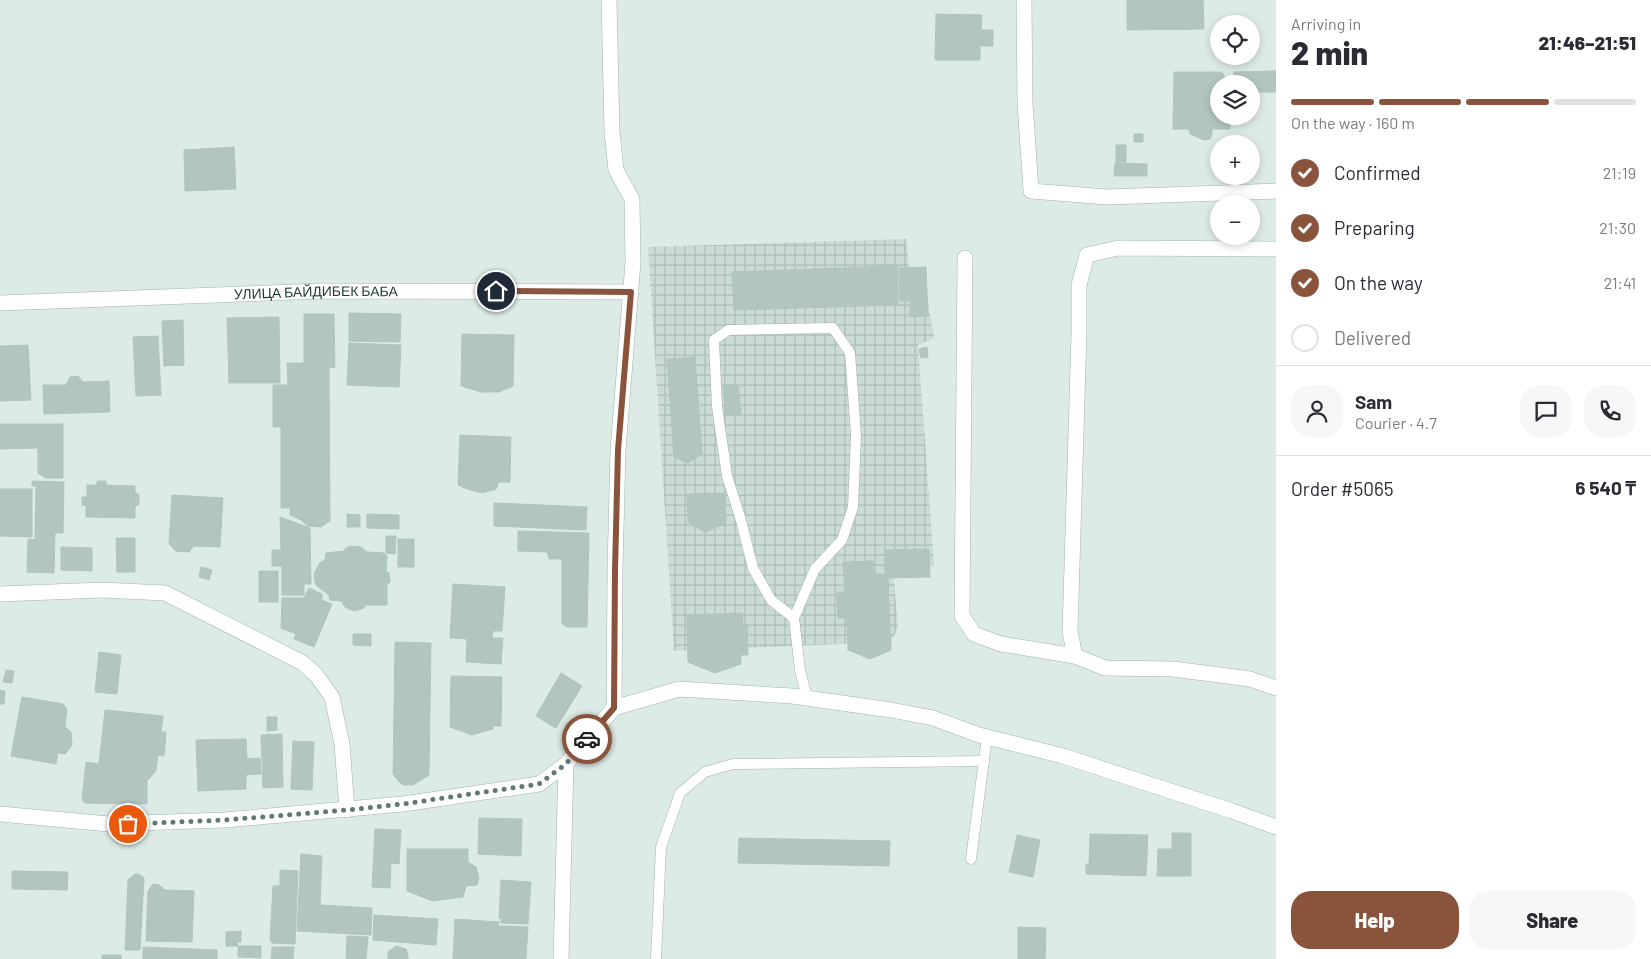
<!DOCTYPE html>
<meta charset="utf-8">
<style>
body{margin:0;font-family:Barlow,sans-serif;background:#f7f7f7;color:#2b2b33;height:100vh;display:flex;flex-direction:column;font-size:19px;white-space:nowrap}
*{box-sizing:border-box;margin:0}
p{font-size:16px;color:#7c7c81}
.icon{flex:none;width:28px;height:28px;fill:none;stroke:currentColor;stroke-width:2;stroke-linecap:round;stroke-linejoin:round}
.map{position:relative;flex:1;overflow:hidden}
.side{display:flex;flex-direction:column;background:#fff;width:375px}
.side>*{flex:none}
.controls{position:absolute;left:1210px;top:15px;display:grid;gap:10px}
.controls a{display:grid;place-items:center;width:50px;height:50px;border-radius:50%;background:#fff;box-shadow:0 2px 8px #0003;font-size:25px}
.pin{position:absolute;display:grid;place-items:center;width:42px;height:42px;color:#fff;margin:-21px;border:2px solid #fff;border-radius:50%;box-shadow:0 1px 5px #0007}
.courier{position:absolute;display:grid;place-items:center;width:50px;height:50px;margin:-25px;border:4px solid #8a543c;border-radius:50%;background:#fff;color:#222;box-shadow:0 1px 6px #0007}
.overview em{font-style:normal;font-weight:800}
.overview div{display:flex;flex-direction:column-reverse}
.overview{display:flex;align-items:center;justify-content:space-between;height:85px;padding:0 15px}
h1{font-size:32px;font-weight:800;line-height:38px}
.bar{display:grid;grid-template-columns:repeat(4,1fr);gap:8px 5px;align-content:center;height:60px;padding:0 15px}
.bar i{height:6px;border-radius:4px;background:#e1e1e2}
.bar .on{background:#8a543c}
.bar p{grid-column:span 4}
.line{display:flex;align-items:center;gap:12px;padding:0 15px;border-top:1px solid #e1e1e2}
.line div{flex:1}
.round{display:grid;place-items:center;flex:none;width:52px;height:52px;border-radius:20px;background:#f7f7f7}
ol{padding:0 15px;list-style:none}
li{display:flex;align-items:center;gap:15px;height:55px}
li p{margin-inline-start:auto}
li .icon{padding:5px;border-radius:50%;background:#8a543c;color:#fff;stroke-width:4}
li:last-child{color:#7c7c81}
li i{width:28px;height:28px;border:2px solid #e1e1e2;border-radius:50%}
.action{display:flex;gap:10px;margin-top:auto;padding:10px 15px}
.action a{flex:1;height:58px;border-radius:20px;background:#8a543c;color:#fff;font-size:20px;font-weight:800;line-height:58px;text-align:center}
.action a+a{background:#f7f7f7;color:#2b2b33}
main{display:flex;flex:1;min-height:0}
.map>svg:first-child{display:block}
.industrial{fill:url(#industrial-grid)}
.building{fill:#b2c6bf;stroke:#afc5be}
.lines{fill:none;stroke-linecap:round;stroke-linejoin:round}
.service-casing{stroke:#a0b3ae;stroke-width:11}
.minor-casing{stroke:#a0b3ae;stroke-width:16}
.service{stroke:#fff;stroke-width:10}
.minor{stroke:#fff;stroke-width:15}
.done{stroke:#617974;stroke-width:5;stroke-dasharray:0 9}
.route{stroke:#8a543c;stroke-width:6}
.labels{text-anchor:middle;stroke-width:4;stroke-linejoin:round;paint-order:stroke}
.street-label{font-size:14px;fill:#1e3b36;stroke:#eef7f3}
</style>
<main>
<div class="map">
<svg width="1276" height="959" viewBox="0 0 1276 959">
<defs>
<pattern id="industrial-grid" width="8" height="8" patternUnits="userSpaceOnUse" patternTransform="scale(1.25)"><rect width="8" height="8" fill="#cbdbd5"/><path d="M0 4h8M4 0v8" fill="none" stroke="#aebdb7"/></pattern>
</defs>
<rect width="100%" height="100%" fill="#ddebe6"/>
<!-- industrial -->
<path class="industrial" d="M906,239L913,300L928,302L934,338L918,345L934,565L893,570L898,628L891,642L674,651L648,247Z"/>
<!-- building -->
<g class="building">
<path d="M1127,0H1203L1204,29L1127,30Z"/>
<path d="M936,14L982,15L981,30H993V46H980V60H935Z"/>
<path d="M1276,71V92H1251V84H1234V72Z"/>
<path d="M1174,72H1222L1228,84H1219V116H1230V129H1212V135L1210,139L1204,140L1190,134L1189,129H1173Z"/>
<rect x="1134" y="134" width="9" height="8"/>
<rect x="1116" y="145" width="10" height="17"/>
<path d="M234,147L236,189L185,191L184,150Z"/>
<path d="M1115,163L1147,164V176H1114Z"/>
<path d="M897,266L898,305L734,310L732,272Z"/>
<path d="M926,267L928,316L910,317V301H900L899,268Z"/>
<path d="M349,313L401,314L400,342L349,341Z"/>
<path d="M304,314H334L335,367L329,368L330,521L321,527L308,526L301,520L290,515V508H281V427H273V385H288L287,363H304Z"/>
<path d="M279,317L280,383H229L227,318Z"/>
<path d="M183,320L184,365L164,366L162,321Z"/>
<path d="M462,334L514,335L513,386L499,392H481L461,386Z"/>
<path d="M158,336L161,395L136,396L133,337Z"/>
<path d="M349,343L401,345L399,387L347,385Z"/>
<path d="M28,345L31,400L0,401V346Z"/>
<path d="M927,347L928,357L921,358L919,349Z"/>
<path d="M695,357L702,454L688,463L674,457L667,359Z"/>
<path d="M78,376L83,382L109,381L110,412L44,414L43,385H66L70,377Z"/>
<path d="M738,385L741,414L726,415L723,386Z"/>
<path d="M0,424H63V478H46L38,473V448L0,449Z"/>
<path d="M460,435L511,437L510,482H499L496,489L482,493L467,489L458,485Z"/>
<path d="M32,481L64,482L63,533H55L54,573L27,572L28,539L35,540L36,486H32Z"/>
<path d="M97,481H106V485L135,486V492L139,495V504L135,507V518L86,517V505H82V497H87V485H97Z"/>
<path d="M0,489H32V537L0,536Z"/>
<path d="M725,493L726,523L705,532L688,522L687,494Z"/>
<path d="M172,495L223,498L220,547L194,546L189,552L176,551L169,544Z"/>
<path d="M494,503L587,507L586,530L494,526Z"/>
<path d="M347,514L360,515V527H347Z"/>
<path d="M367,514L399,515V529L367,528Z"/>
<path d="M280,517L310,528L311,584H304V595H282V566H272V550H281Z"/>
<path d="M518,531L589,533L587,627H567L562,624V559H549L547,552L518,551Z"/>
<path d="M386,536H396L395,554L386,553Z"/>
<path d="M116,538H135V572H117Z"/>
<rect x="398" y="539" width="16" height="28"/>
<path d="M351,546L361,547L367,552L384,553L387,556L386,572L389,573L390,582L387,584V605H365L364,608L355,611L346,608L341,601L330,600L329,595L317,586L315,582L314,573L320,563L325,560L326,553L344,551L346,548Z"/>
<path d="M61,547L92,548V571L61,570Z"/>
<path d="M929,549L930,577L890,578L886,575L885,550Z"/>
<path d="M873,561V574H881L888,577L891,650L870,659L848,650L847,618H838L837,593L845,592L843,562Z"/>
<path d="M201,567L212,570L209,580L199,577Z"/>
<rect x="259" y="571" width="19" height="31"/>
<path d="M453,584L505,587L502,631H493L492,638H503L501,664L466,662L467,639L450,638Z"/>
<path d="M309,588L322,594V600L332,604L314,647L294,639L296,634L281,628L282,598H304Z"/>
<path d="M742,613L743,624H747L748,655H741V664L715,673L688,662L687,615Z"/>
<path d="M353,634H371V646L353,645Z"/>
<path d="M395,642L431,643L429,775L413,785H403L398,781L393,774Z"/>
<path d="M99,652L121,655L117,694L95,692Z"/>
<path d="M6,670L14,671L12,683L3,682Z"/>
<path d="M561,673L582,686L556,728L536,716Z"/>
<path d="M451,676L502,677L501,726H493V729L472,735L450,727Z"/>
<path d="M0,690L5,691L4,704H0Z"/>
<path d="M22,697L63,704L67,709L65,727L71,732L72,745L65,754L58,753L56,764L11,756Z"/>
<path d="M105,710L163,716L161,732H166L164,756L158,755L156,771L147,781V804L85,803L82,799L86,762L99,764Z"/>
<path d="M267,717H277V730L267,731Z"/>
<path d="M282,734L283,787L263,788L261,735Z"/>
<path d="M246,739L247,759L260,758L261,774L246,775V789L198,791L196,740Z"/>
<path d="M293,741L314,742L312,790L291,789Z"/>
<path d="M479,818L522,819L521,856L478,854Z"/>
<path d="M375,829L401,830L399,864L391,863L390,888L372,887Z"/>
<path d="M1172,833H1191V876H1157L1158,849H1172Z"/>
<path d="M1090,834L1148,835L1146,876L1086,874V864H1089Z"/>
<path d="M1017,835L1040,840L1033,877L1009,872Z"/>
<path d="M739,838L890,841L889,866L738,863Z"/>
<path d="M407,849H468V862L476,867L479,878L477,885L466,886L463,897L433,901L407,891Z"/>
<path d="M301,854L322,856L320,905L372,908L371,935L297,931Z"/>
<path d="M280,870L298,871L295,944L272,943L270,939L273,886H280Z"/>
<path d="M12,871L68,872L67,890L12,889Z"/>
<path d="M135,874H139L144,878L140,950H125L128,880Z"/>
<path d="M501,880L531,882L528,924L501,923V918H499Z"/>
<path d="M153,884L159,885L165,890L194,891L192,942L146,941L148,891Z"/>
<path d="M374,915L438,919L436,945L373,940Z"/>
<path d="M455,919L499,922L498,926L528,927L526,959H453Z"/>
<path d="M1018,927L1046,928L1045,959H1018Z"/>
<path d="M241,931V942H237L238,946H226V932Z"/>
<path d="M347,936L368,937L366,959H346Z"/>
<path d="M238,946H261V958L238,957Z"/>
<path d="M396,946L406,949L408,955V959H388V952Z"/>
<path d="M143,947L217,950V959H143Z"/>
<path d="M272,947H294L293,959H271Z"/>
<rect x="102" y="955" width="19" height="4"/>
</g>
<g class="lines">
<!-- service casing -->
<g class="service-casing">
<g id="service">
<path d="M794,618L771,600L753,568L740,517L727,476L717,407L714,340L728,330L833,328L850,353L856,435L853,507L842,540L815,569L794,618L800,670L807,698"/>
<path d="M971,859L987,737"/>
<path d="M656,959L661,847L680,793L705,772L733,764L984,761"/>
</g>
</g>
<!-- minor casing -->
<g class="minor-casing">
<g id="minor">
<path d="M609,0L612,132L616,170L632,199L633,262L618,450L615,570L614,708"/>
<path d="M1024,0L1025,103L1031,191L1107,197L1276,191"/>
<path d="M1276,249L1118,248L1087,255L1079,285V333L1070,632L1075,656L1105,668L1173,669L1250,679L1276,688"/>
<path d="M965,258L962,616L974,634L1001,644L1075,656"/>
<path id="s1" d="M0,303L323,291L631,292"/>
<path d="M0,594L102,590L165,593L303,663L317,676L332,697L342,744L347,810"/>
<path d="M614,708L679,689L792,696L891,710L933,718L979,735L1063,756L1232,811L1276,827"/>
<path d="M0,814L109,824L225,820L403,804L539,784L566,764L614,708"/>
<path d="M561,959L566,764"/>
</g>
</g>
<!-- service -->
<use href="#service" class="service"/>
<!-- minor -->
<use href="#minor" class="minor"/>
</g>
<g class="lines">
<!-- done -->
<path class="done" d="M128,824L225,820L347,810L403,804L539,784L566,764L587,739"/>
<!-- route -->
<path class="route" d="M496,291L631,292L618,450L615,570L614,708L587,739"/>
</g>
<g class="labels">
<!-- street labels -->
<g class="street-label">
<text dy="5" stroke="none"><textPath href="#s1" startOffset="316">УЛИЦА БАЙДИБЕК БАБА</textPath></text>
</g>
</g>
</svg>
<div class="controls">
<a><svg class="icon" aria-label="locate" viewBox="0 0 24 24"><circle cx="12" cy="12" r="6"/><path d="M12 2v4M12 18v4M2 12h4M18 12h4"/></svg></a>
<a><svg class="icon" aria-label="layers" viewBox="0 0 24 24"><path d="M12 4l9 5-9 5-9-5zM3 14l9 5 9-5"/></svg></a>
<a>+</a>
<a>−</a>
</div>
<div class="pin" style="left:128px;top:824px;background:#ea580c"><svg class="icon" aria-label="bag" viewBox="0 0 24 24"><path d="M5 8h14l-1 12H6zM9 8a3 3 0 0 1 6 0"/></svg></div>
<div class="pin" style="left:496px;top:291px;background:#1f2937"><svg class="icon" aria-label="home" viewBox="0 0 24 24"><path d="M3 11l9-7 9 7M6 9v11h12V9"/></svg></div>
<div class="courier" style="left:587px;top:739px"><svg class="icon" aria-label="car" viewBox="0 0 24 24"><path d="M5 17H2v-5l4-1 3-4h7l3 4 3 1v5h-3M9 17h6M6 11h13"/><circle cx="7" cy="17" r="2"/><circle cx="17" cy="17" r="2"/></svg></div>
</div>
<section class="side">
<div class="overview"><div><h1>2 min</h1><p>Arriving in</p></div><em>21:46–21:51</em></div>
<div class="bar"><i class="on"></i><i class="on"></i><i class="on"></i><i></i><p>On the way · 160 m</p></div>
<ol>
<li><svg class="icon" aria-label="check" viewBox="0 0 24 24"><path d="M5 12l5 5 9-10"/></svg>Confirmed<p>21:19</p></li>
<li><svg class="icon" aria-label="check" viewBox="0 0 24 24"><path d="M5 12l5 5 9-10"/></svg>Preparing<p>21:30</p></li>
<li><svg class="icon" aria-label="check" viewBox="0 0 24 24"><path d="M5 12l5 5 9-10"/></svg>On the way<p>21:41</p></li>
<li><i></i>Delivered</li>
</ol>
<div class="line" style="height:90px"><a class="round"><svg class="icon" aria-label="person" viewBox="0 0 24 24"><circle cx="12" cy="8" r="4"/><path d="M4 21q1-7 8-7t8 7"/></svg></a><div><b>Sam</b><p>Courier · 4.7</p></div><a class="round"><svg class="icon" aria-label="chat" viewBox="0 0 24 24"><path d="M4 5h16v11H9l-5 4z"/></svg></a><a class="round"><svg class="icon" aria-label="phone" viewBox="0 0 24 24"><path d="M5 4h4l2 5-3 2q2 4 5 5l2-3 5 2v4C11 20 4 13 5 4z"/></svg></a></div>
<div class="line" style="height:65px"><div>Order #5065</div><b>6 540 ₸</b></div>
<div class="action"><a>Help</a><a>Share</a></div>
</section>
</main>
